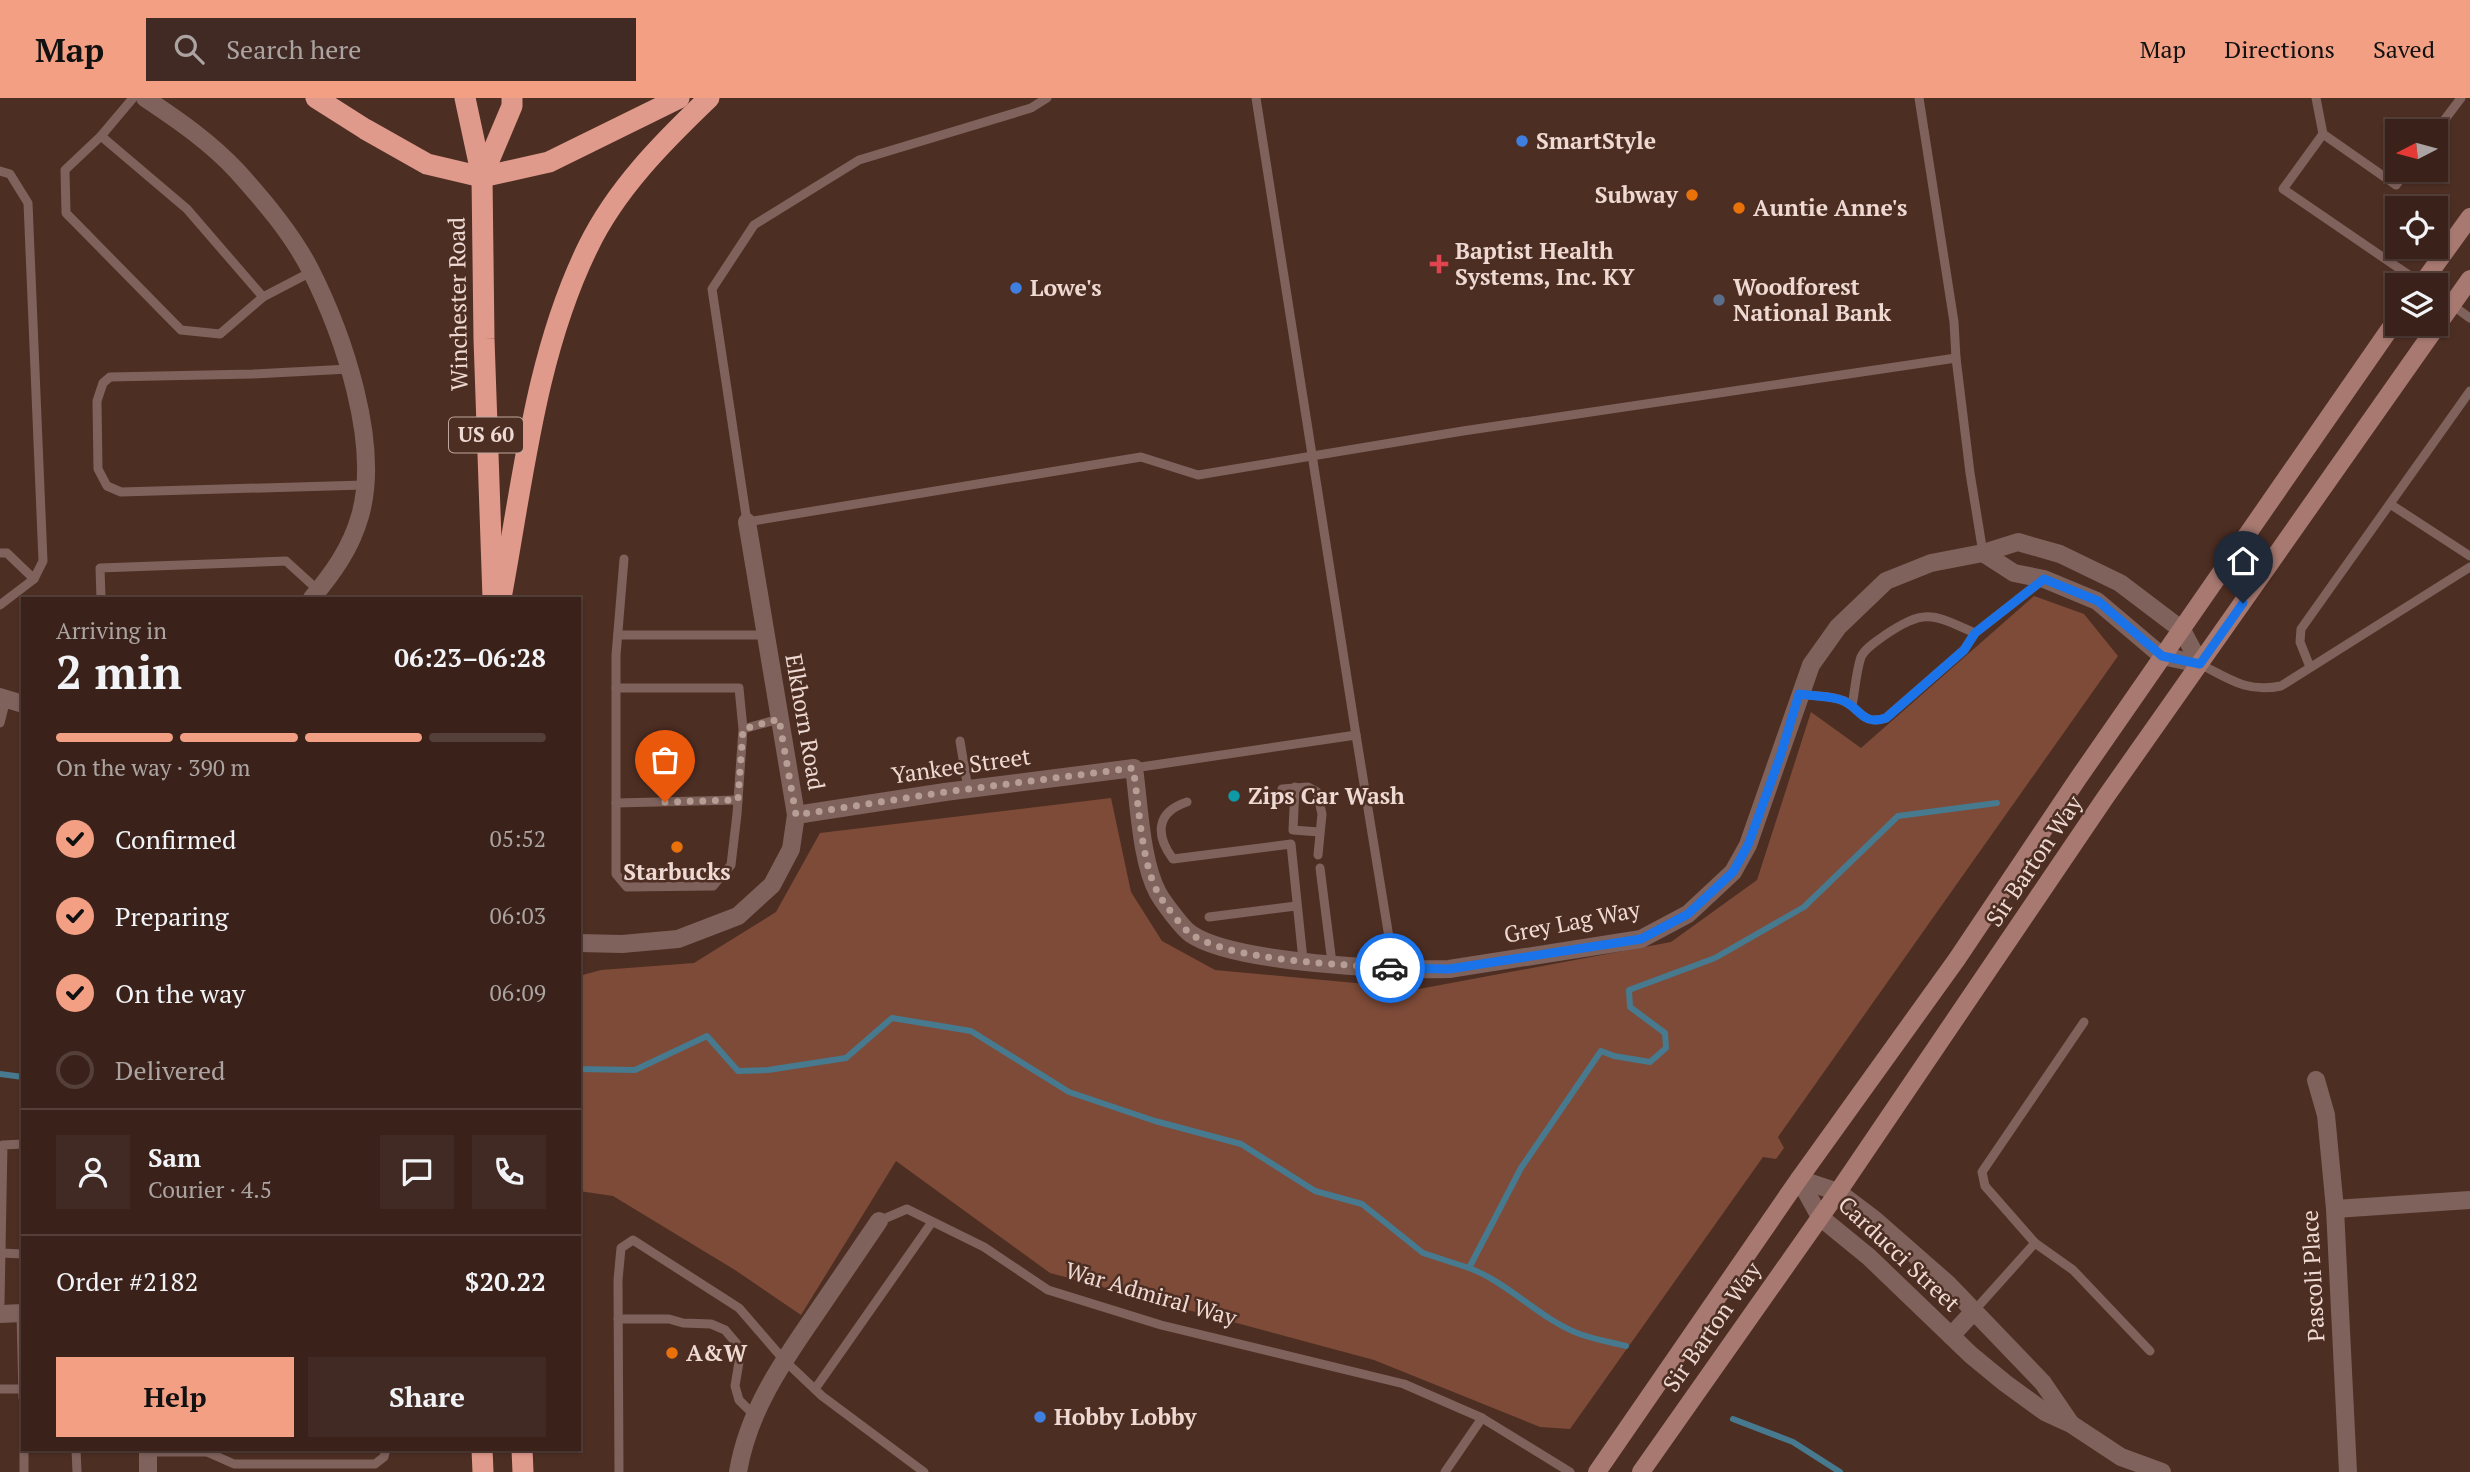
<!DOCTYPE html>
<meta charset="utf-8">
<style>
body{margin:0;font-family:"PT Serif",serif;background:#412a23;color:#f1f3f6;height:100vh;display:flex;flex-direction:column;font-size:26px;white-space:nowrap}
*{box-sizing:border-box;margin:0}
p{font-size:23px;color:#aba4a2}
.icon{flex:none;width:38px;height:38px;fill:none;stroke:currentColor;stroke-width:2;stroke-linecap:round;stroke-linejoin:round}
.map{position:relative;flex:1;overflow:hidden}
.details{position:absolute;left:21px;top:499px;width:560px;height:854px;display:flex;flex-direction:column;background:#3a221a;border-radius:0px;box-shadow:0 2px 5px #0004,0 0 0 2px #543f39}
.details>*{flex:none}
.needle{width:46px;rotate:264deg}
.fabs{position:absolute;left:2385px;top:21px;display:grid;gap:14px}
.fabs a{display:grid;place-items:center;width:63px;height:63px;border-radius:0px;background:#3a221a;box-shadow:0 2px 5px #0004,0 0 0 2px #543f39;font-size:35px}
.pin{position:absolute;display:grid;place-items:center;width:60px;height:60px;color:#fff;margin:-72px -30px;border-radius:50% 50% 50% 0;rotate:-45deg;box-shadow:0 0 7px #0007}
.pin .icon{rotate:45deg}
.courier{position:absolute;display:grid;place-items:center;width:70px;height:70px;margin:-35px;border:5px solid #1a73e8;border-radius:50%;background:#fff;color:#222;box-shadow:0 2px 9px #0007}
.summary em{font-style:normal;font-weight:700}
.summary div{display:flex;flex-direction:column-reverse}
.summary{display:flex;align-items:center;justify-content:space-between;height:119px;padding:0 35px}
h1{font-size:46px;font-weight:700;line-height:52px}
.bar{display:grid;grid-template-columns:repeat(4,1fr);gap:10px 7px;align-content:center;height:84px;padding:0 35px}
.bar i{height:9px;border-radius:5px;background:#543f39}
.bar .selected{background:#f39f84}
.bar p{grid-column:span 4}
.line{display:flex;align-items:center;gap:18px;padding:0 35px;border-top:2px solid #543f39}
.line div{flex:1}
.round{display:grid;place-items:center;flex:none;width:74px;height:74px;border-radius:0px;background:#412a23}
ol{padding:0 35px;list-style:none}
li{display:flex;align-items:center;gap:21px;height:77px}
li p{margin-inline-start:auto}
li .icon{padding:7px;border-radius:50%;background:#f39f84;color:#111;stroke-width:4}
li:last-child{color:#aba4a2}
li i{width:38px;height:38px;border:4px solid #543f39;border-radius:50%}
.primary-button{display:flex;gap:14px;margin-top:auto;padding:14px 35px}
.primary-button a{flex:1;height:80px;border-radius:0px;background:#f39f84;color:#111;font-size:28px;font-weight:700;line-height:80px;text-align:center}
.primary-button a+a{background:#412a23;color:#f1f3f6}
header{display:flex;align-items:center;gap:42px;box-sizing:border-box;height:98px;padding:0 35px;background:#f39f84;color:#111}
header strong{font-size:33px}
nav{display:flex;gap:38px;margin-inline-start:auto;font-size:24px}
.search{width:490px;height:63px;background:#412a23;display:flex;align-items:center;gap:18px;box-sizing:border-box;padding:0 24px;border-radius:0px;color:#aba4a2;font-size:26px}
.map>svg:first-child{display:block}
.green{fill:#7e4b38}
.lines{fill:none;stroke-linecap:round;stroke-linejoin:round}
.stream{stroke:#477a8f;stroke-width:6}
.lane{stroke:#7f625c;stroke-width:9}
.street{stroke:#7f625c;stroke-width:18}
.secondary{stroke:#a77970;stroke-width:18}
.highway{stroke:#e09a8c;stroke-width:21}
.done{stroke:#b69e95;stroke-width:7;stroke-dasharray:0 12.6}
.route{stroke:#1a73e8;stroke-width:9}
.shop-dot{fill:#3f7fe0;stroke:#4d2e23;stroke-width:2.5}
.food-dot{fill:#e8710a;stroke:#4d2e23;stroke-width:2.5}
.health-dot{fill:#e0444e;stroke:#4d2e23;stroke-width:2.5}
.service-dot{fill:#5c6f8a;stroke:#4d2e23;stroke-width:2.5}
.culture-dot{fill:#0f9aa8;stroke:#4d2e23;stroke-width:2.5}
.labels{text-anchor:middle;stroke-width:5;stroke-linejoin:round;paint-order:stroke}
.shield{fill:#4d2e23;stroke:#bea69e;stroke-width:2}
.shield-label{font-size:21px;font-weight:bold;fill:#eedad3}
.poi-label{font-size:23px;font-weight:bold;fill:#eedad3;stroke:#4d2e23;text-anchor:start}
.street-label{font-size:23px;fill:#eedad3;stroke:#4d2e23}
</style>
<header>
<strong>Map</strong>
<div class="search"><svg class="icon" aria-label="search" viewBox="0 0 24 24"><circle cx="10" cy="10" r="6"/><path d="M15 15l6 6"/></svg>Search here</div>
<nav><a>Map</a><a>Directions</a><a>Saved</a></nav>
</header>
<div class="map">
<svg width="2470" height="1374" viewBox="0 0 2470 1374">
<rect width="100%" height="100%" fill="#4d2e23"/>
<!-- green -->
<path class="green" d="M2034,498L2084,516L2118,558L1778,1039L1784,1050L1776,1061L1763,1059L1570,1331L1540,1329L1374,1262L1050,1175L896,1063L801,1217L735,1172L613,1098L579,1093V878L601,872L694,865L776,814L820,735L1111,700L1131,794L1162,843L1215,872L1419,891L1671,844L1757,782L1811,614L1861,650Z"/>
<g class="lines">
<!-- stream -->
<g class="stream">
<path d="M579,971L635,972L707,938L738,973L768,972L846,960L892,920L971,933L1069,994L1155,1023L1241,1046L1315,1093L1362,1106L1423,1155L1469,1170L1521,1070L1601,953L1614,958L1650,964L1666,950L1665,935L1630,909L1629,892L1715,860L1804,809L1898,718L1997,705"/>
<path d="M0,976L23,979"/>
<path d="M1469,1170C1509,1185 1539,1220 1577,1235C1592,1241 1610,1244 1626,1248"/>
<path d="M1733,1321L1793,1344L1840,1374"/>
</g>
<!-- lane -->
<g class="lane">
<path d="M133,0L101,38L187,111L263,199L311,174"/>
<path d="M1047,0L1031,10L859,62L754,127L712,191L747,424L1141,359L1198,377L1463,333L1956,260L1970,375L1983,455"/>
<path d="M1256,0L1356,637"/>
<path d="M1919,0L1954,224L1956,260"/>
<path d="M2316,0L2323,36L2396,87L2407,72"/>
<path d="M2436,33L2461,0"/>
<path d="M2323,36L2283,91L2422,186"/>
<path d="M101,38L65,72L66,115L181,232L220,236L263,199"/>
<path d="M0,73L10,76L28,105L43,463L34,481L0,507"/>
<path d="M2436,195L2470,220"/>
<path d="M349,271L253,276L110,279L103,285L97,303L98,371L107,388L121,394L364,387"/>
<path d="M2390,406L2470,458"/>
<path d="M0,455H7L34,481"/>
<path d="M101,500L100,470L286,463L319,493"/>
<path d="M618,537H765"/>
<path d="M2200,566C2229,581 2247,595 2281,588L2470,469"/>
<path d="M2310,569L2300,544L2301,531L2470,293"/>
<path d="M616,590V557L624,461"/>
<path d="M1799,596C1812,598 1826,597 1838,601C1860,606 1860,629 1886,620L1964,552L1975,535L2044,481"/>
<path d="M1852,608C1855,592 1856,574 1861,559C1865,550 1877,543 1885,537C1926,510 1932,516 1975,535"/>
<path d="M0,625L6,601"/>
<path d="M743,631L739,590H616V776L627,789L713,788L731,767L737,716L743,631L779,621"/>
<path d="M960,643L968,691"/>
<path d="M1134,670L1356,637L1394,870"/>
<path d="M1295,689L1293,732L1319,734"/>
<path d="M1282,691L1308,689L1317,694L1322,716L1318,757"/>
<path d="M1187,704C1156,714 1155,737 1173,761L1291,746L1303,862"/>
<path d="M616,705L738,702"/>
<path d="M1320,770L1332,865"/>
<path d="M1209,819L1296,808"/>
<path d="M879,1123L907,1111L984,1149L1048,1192L1161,1227L1404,1286L1482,1320L1570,1374"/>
<path d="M2035,1145L2073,1172L2150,1253"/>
<path d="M1,1155L23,1156"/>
<path d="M0,1205L3,1047L23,1046"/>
<path d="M1974,1213L2035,1145L1985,1088L1982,1074L2084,924"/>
<path d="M21,1215L23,1300"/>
<path d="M618,1221H669L683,1225L711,1226L725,1232L737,1246L739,1264L735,1288L739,1302L754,1317"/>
<path d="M0,1291H23"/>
<path d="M815,1291L932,1124"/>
<path d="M24,1351V1374"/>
<path d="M76,1351L77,1374"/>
<path d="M207,1351V1354L234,1366H375L384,1359L386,1351"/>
<path d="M148,1354H207"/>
<path d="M619,1374L618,1182L621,1150L633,1142L739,1210L784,1262L822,1298L924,1374"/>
<path d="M1445,1374L1482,1320"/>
</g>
<!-- street -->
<g class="street">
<path d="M145,0C178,22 210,44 237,73C264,103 292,136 310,171C343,236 381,346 360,418C351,450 333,475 312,500"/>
<path d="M1983,455L2014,475L2044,481L2097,503L2162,558L2200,566"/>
<path d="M0,599L23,606"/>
<path d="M796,717L945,694L1134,670C1139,705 1141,764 1158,795C1163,804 1183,831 1191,836C1233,865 1395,873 1449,871L1641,841L1688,816L1733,774L1748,747L1811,567L1838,529L1886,483L1931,465L1983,455L2018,444L2060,456L2120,485L2182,532L2200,566"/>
<path d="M579,845L622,846L678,841L738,818L772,787L791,751L796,717L747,424"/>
<path d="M2316,982L2326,1017L2335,1111L2348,1374"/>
<path d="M1799,1081L1820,1119L1869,1159L1971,1257L2005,1285L2045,1314L2071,1326L2121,1359L2162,1374"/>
<path d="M1799,1081L1838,1094L1875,1122L1948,1186L2043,1285L2071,1326"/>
<path d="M2335,1111L2470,1102"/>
<path d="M0,1216L23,1215"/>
<path d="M1951,1238L1974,1213"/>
<path d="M148,1351V1374"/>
<path d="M738,1374C748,1314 781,1266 815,1217C837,1185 858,1154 879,1123"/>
</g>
<!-- secondary -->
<g class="secondary">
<path d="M2421,187L2470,119"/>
<path d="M1597,1374L1799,1081L1957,861L2077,682L2398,219"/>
<path d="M1641,1374L1838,1094L2105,700L2470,181"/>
</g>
<!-- highway -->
<g class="highway">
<path d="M316,0L365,31L427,66L482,79L549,64L679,0"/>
<path d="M465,0L482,79L484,241L493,500"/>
<path d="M482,79L512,8V0"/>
<path d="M501,500C523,383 535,257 588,149C616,91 663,44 709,0"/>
<path d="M482,1351L483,1374"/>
<path d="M522,1351L523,1374"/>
</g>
</g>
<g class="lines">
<!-- done -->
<path class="done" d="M665,704L738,702L743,631L779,621L796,717L945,694L1133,670C1139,705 1141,764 1158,795C1163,804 1183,831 1191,836C1230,863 1341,866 1390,870"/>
<!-- route -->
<path class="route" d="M1390,870L1449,871L1641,841L1688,816L1733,774L1748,747L1780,659L1799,596C1812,598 1826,598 1838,601C1860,606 1860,629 1886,620L1964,552L1975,535L2044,481L2098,503L2162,558L2200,566L2243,505"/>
</g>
<!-- markers -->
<g class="shop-dot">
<circle cx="1522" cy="43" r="7"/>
<circle cx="1016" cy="190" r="7"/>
<circle cx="1040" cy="1319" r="7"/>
</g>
<g class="food-dot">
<circle cx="1692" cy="97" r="7"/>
<circle cx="1739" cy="110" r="7"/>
<circle cx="677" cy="749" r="7"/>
<circle cx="672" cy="1255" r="7"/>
</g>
<path class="health-dot" d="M1435.5 155.5h7v7h7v7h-7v7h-7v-7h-7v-7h7z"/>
<circle class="service-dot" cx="1719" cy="202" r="7"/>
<circle class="culture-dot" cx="1234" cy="698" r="7"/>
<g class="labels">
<!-- shield labels -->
<rect class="shield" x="449" y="319.5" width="74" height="35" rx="5"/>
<g class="shield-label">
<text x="486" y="344">US 60</text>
</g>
<!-- poi labels -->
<g class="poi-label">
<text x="1536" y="51">SmartStyle</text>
<text x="1678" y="105" text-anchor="end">Subway</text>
<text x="1753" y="118">Auntie Anne's</text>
<text x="1455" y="161">Baptist Health<tspan x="1455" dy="26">Systems, Inc. KY</tspan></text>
<text x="1733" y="197">Woodforest<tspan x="1733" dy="26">National Bank</tspan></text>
<text x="1030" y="198">Lowe's</text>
<text x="1248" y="706">Zips Car Wash</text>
<text x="677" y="782" text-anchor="middle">Starbucks</text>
<text x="686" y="1263">A&amp;W</text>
<text x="1054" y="1327">Hobby Lobby</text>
</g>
<!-- street labels -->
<g class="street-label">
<text transform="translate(458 206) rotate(-91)" y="8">Winchester Road</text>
<text transform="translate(805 624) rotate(80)" y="8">Elkhorn Road</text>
<text transform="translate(961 668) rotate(-8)" y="8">Yankee Street</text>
<text transform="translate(2034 763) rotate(-56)" y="8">Sir Barton Way</text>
<text transform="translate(1572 824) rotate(-11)" y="8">Grey Lag Way</text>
<text transform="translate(1899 1156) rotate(43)" y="8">Carducci Street</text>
<text transform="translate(2313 1178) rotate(-93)" y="8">Pascoli Place</text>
<text transform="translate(1151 1196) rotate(16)" y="8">War Admiral Way</text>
<text transform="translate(1712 1229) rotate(-55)" y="8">Sir Barton Way</text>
</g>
</g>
</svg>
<div class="fabs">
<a><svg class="needle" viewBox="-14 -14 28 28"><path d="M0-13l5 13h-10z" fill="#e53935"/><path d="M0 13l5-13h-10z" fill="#aba4a2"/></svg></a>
<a><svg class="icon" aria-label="locate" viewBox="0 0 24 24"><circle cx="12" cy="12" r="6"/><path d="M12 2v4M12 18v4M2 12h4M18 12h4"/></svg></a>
<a><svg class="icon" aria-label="layers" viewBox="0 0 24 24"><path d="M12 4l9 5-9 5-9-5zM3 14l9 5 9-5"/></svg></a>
</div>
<div class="pin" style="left:665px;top:704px;background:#ea580c"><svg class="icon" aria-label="bag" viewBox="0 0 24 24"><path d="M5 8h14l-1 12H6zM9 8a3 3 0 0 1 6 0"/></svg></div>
<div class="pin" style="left:2243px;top:505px;background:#1f2937"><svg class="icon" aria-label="home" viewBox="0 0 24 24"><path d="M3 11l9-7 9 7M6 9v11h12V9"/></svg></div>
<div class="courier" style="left:1390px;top:870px"><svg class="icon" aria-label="car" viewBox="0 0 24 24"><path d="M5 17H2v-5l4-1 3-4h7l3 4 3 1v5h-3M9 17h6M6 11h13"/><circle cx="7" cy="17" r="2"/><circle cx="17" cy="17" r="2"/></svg></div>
<section class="details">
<div class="summary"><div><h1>2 min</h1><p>Arriving in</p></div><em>06:23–06:28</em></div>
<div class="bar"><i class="selected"></i><i class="selected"></i><i class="selected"></i><i></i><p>On the way · 390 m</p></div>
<ol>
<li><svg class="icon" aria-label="check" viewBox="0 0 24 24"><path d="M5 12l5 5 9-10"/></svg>Confirmed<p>05:52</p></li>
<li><svg class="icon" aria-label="check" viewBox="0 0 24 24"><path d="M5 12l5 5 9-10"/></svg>Preparing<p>06:03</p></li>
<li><svg class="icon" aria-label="check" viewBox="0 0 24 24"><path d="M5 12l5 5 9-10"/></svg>On the way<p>06:09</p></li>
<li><i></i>Delivered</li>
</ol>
<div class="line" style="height:126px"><a class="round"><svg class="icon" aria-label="person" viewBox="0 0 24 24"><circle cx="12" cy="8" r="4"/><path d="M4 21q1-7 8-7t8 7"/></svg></a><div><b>Sam</b><p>Courier · 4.5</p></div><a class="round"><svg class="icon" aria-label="chat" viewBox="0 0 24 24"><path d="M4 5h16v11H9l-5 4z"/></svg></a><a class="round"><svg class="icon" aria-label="phone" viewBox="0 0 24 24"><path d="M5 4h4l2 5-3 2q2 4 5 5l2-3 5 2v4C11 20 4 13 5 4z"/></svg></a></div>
<div class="line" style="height:91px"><div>Order #2182</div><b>$20.22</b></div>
<div class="primary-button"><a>Help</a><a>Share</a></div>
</section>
</div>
